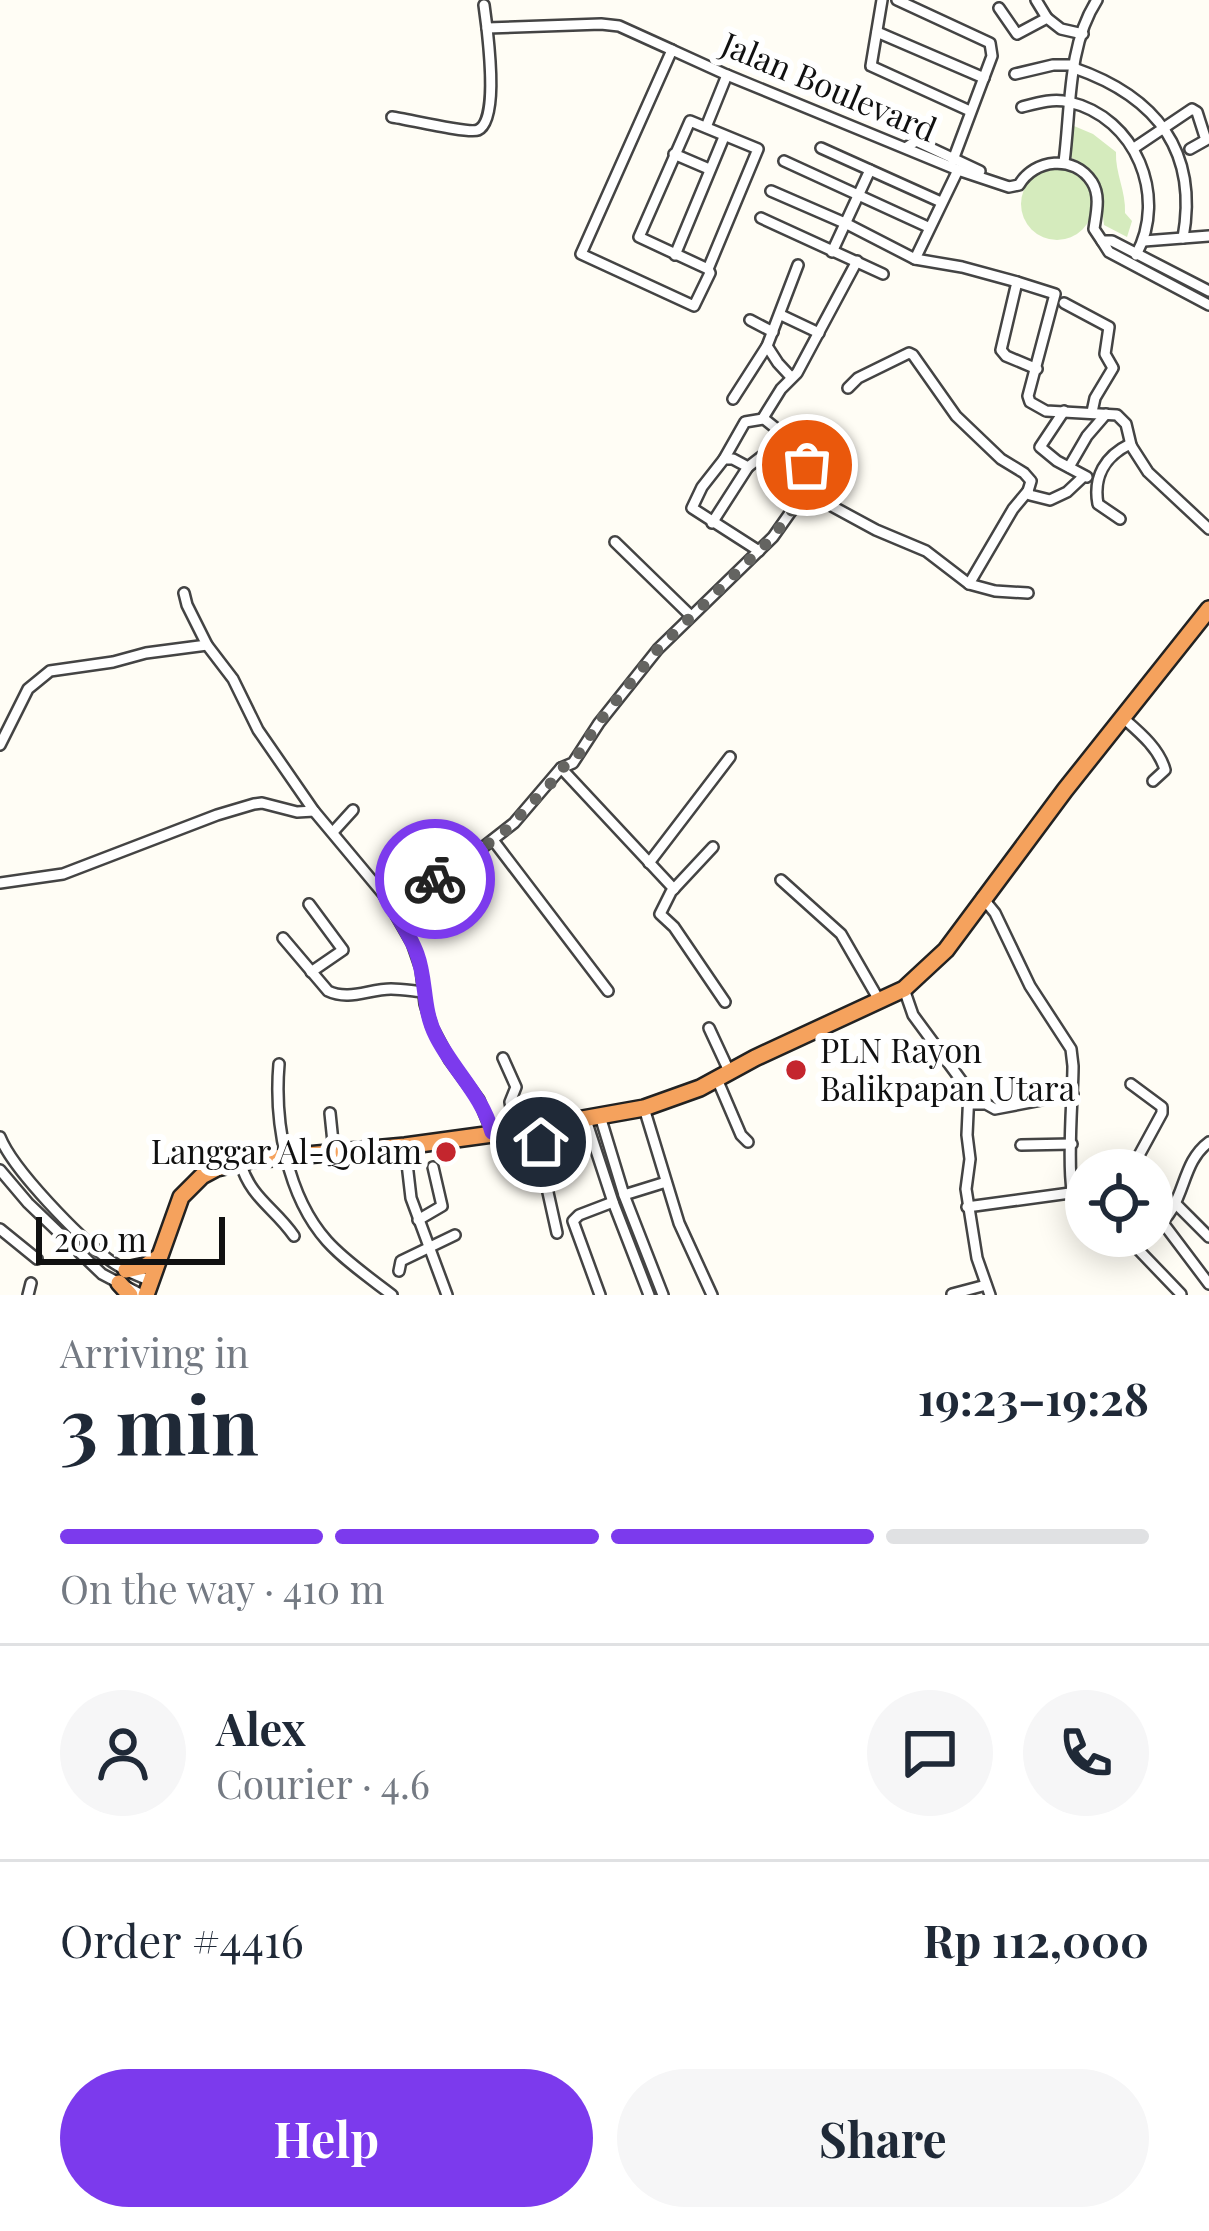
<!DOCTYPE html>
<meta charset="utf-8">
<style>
body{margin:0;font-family:"Playfair Display",serif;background:#f6f6f7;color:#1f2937;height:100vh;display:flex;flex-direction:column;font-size:45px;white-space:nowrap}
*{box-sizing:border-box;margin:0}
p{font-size:39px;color:#747a83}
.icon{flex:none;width:66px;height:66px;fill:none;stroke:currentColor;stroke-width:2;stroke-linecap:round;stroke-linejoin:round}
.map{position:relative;height:1295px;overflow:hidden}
.drawer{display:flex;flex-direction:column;background:#fff;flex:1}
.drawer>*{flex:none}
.fabs{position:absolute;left:1065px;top:1149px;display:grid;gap:24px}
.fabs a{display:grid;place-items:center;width:108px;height:108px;border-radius:50%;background:#fff;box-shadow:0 6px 30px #0003;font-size:60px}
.scale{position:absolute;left:36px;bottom:30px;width:189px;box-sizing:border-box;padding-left:12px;border:6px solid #111;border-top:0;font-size:33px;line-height:42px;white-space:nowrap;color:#111;-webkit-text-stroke:9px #fff;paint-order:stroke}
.pin{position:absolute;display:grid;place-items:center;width:102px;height:102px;color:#fff;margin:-51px;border:6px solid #fff;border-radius:50%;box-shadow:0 3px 12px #0007}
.courier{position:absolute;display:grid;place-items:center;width:120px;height:120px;margin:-60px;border:9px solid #7c3aed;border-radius:50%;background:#fff;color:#222;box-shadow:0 3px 15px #0007}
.summary em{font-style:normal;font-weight:700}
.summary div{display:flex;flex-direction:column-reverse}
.summary{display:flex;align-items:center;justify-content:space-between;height:204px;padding:0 60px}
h1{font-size:78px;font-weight:700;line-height:90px}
.bar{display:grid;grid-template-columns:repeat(4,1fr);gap:18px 12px;align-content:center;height:144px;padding:0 60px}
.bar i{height:15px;border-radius:9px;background:#e0e1e3}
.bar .selected{background:#7c3aed}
.bar p{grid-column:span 4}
.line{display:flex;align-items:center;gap:30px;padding:0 60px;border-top:3px solid #e0e1e3}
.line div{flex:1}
.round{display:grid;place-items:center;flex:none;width:126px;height:126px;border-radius:63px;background:#f6f6f7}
.primary-button{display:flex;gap:24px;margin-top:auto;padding:24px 60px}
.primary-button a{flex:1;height:138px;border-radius:72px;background:#7c3aed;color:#fff;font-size:48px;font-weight:700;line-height:138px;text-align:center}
.primary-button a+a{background:#f6f6f7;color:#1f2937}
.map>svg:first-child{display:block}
.green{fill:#d5ebbd}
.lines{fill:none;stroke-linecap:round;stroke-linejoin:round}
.minor-casing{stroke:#444;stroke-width:14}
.highway-casing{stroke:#222;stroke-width:20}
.minor{stroke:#fff;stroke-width:9}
.highway{stroke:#f5a25d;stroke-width:15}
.done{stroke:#646461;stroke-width:12;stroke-dasharray:0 21.6}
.route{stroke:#7c3aed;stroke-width:15}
.poi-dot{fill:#c4262e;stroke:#fff;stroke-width:4.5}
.labels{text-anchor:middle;stroke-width:12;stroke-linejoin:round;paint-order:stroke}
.street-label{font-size:33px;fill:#111;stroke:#fff}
.poi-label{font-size:33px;fill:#111;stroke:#fff;text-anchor:start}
</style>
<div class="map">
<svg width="1209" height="1295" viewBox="0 0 1209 1295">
<rect width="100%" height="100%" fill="#fffdf5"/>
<!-- green -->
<g class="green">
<path d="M1074,126L1093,134L1116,152C1115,173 1126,191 1125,213L1132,221L1127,237L1104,225C1100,191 1105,175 1070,157Z"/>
<circle cx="1057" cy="204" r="36"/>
</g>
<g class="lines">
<!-- minor casing -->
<g class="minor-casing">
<g id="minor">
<path d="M882,0L871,66L970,111"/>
<path d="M897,0L990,43L992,56L953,160"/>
<path d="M1036,0L1047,18"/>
<path d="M484,5L487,28L601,24L619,26L672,50"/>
<path d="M999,8L1017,34L1047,18L1061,29L1083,34"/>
<path d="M877,32L984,78"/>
<path d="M1074,68C1155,96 1199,150 1183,238"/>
<path d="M1015,74L1053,65H1074"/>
<path d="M1022,107C1037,103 1053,98 1069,102C1136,117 1168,197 1136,255"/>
<path d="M392,117C407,119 469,134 478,130C498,121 489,47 487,28"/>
<path d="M706,127L727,75"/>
<path d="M907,147L916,141L980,171"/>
<path d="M821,148L941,202"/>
<path d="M1134,148L1192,109L1197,112L1206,140L1190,149"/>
<path d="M674,154L709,169"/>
<path d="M784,161L928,227"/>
<path d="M1064,162C1071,110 1067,46 1097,0"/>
<path d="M771,191L847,224L915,259L962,267L1017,282L1001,350L1006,356L1037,369"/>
<path d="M761,218L883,274"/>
<path d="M1144,241L1209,236"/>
<path d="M832,252L870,170"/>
<path d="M675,255L724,137"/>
<path d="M915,259L958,170"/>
<path d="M708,269L639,237L690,121L758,149L708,269L710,273L694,306L581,254L672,50L727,75L958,170L1009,187L1019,185C1034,159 1074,154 1092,182C1101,196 1096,214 1094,229L1102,241"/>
<path d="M1017,282L1055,294L1028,396L1030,402L1046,411L1117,415L1126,424L1131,445"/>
<path d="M1209,291L1112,241H1102L1109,252L1209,305"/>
<path d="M1064,303L1109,327L1105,354L1113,368L1095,398L1092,412"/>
<path d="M781,315L819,333"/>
<path d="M750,320L773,332"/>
<path d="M767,346L778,363L791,377"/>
<path d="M848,388L858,378L909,353L913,355L956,416L1001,459L1024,473L1031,481L1028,491L1030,495L1050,500L1067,492L1084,476"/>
<path d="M733,399L767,346L798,265"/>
<path d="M1064,411L1040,447L1057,461L1087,477"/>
<path d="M724,459L745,422L763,419"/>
<path d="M1069,467L1087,436L1106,414"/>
<path d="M817,498L876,530L926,551L969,584L995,591L1028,593"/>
<path d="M1120,519L1098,504C1093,477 1105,456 1130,444L1148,472L1209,529"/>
<path d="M712,523L748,467"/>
<path d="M615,542L691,616"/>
<path d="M759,551L692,508L702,487L724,459H733L748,467L766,453L773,456L801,489"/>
<path d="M969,584L1013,509L1028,491"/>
<path d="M184,593L187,605L207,645L233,679L258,730L314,811L385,896L412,943L421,969L425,1004L432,1027L449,1059L479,1100L492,1132"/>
<path d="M1122,717C1139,732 1159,748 1165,770L1153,781"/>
<path d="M0,745L28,689L50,671L113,662L146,653L207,645"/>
<path d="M561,768L674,889"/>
<path d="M333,832L353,810"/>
<path d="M493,840L608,991"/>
<path d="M713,847L671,892L660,914L674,927L725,1002"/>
<path d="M649,863L730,757"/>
<path d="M781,880L841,934L879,1000"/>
<path d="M0,883L63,874L217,815L254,804L262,803L297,812L314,811"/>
<path d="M385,896L435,879L459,866L514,823L561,768L573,763L599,723L658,649L773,537L797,503L801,480L814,448L790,432L778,430L763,418L781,389L797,373L857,261"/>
<path d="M982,897L995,913L1030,986L1071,1049L1073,1066C1073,1109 1061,1203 1086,1235"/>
<path d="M309,904L343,950L311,972"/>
<path d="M283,938L328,991C349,1001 369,989 391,989C402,989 413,991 424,992"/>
<path d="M904,989L913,1015L969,1091L967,1135L970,1159L966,1189L977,1258L990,1295"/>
<path d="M709,1028L729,1071"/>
<path d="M503,1058L516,1087L510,1102L515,1131"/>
<path d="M279,1064C274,1122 287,1196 327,1241C345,1261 370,1278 392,1295"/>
<path d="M717,1079L741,1135L748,1142"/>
<path d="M1131,1084L1162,1107V1113L1131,1170"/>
<path d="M970,1104H986L995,1109L1073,1094"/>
<path d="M644,1108L679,1223L712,1295"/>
<path d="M330,1113L334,1152"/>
<path d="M600,1116L624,1195L663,1295"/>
<path d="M586,1120L613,1202L649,1295"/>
<path d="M541,1126L545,1179L557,1233"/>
<path d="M0,1137C13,1170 79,1237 108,1259C121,1269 136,1275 151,1281"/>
<path d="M1021,1145L1072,1144"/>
<path d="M405,1146L411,1198L447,1295"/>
<path d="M240,1162C251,1199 274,1207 294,1236"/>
<path d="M0,1170L28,1203L102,1274L142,1295"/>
<path d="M624,1195L666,1182"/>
<path d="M1177,1205L1209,1237"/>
<path d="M967,1207L1070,1193"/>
<path d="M418,1220L442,1206L433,1167"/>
<path d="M1163,1223L1209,1284"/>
<path d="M0,1229L37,1259"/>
<path d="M1152,1231C1188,1206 1178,1165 1209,1142"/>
<path d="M1087,1236C1107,1255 1121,1249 1144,1236"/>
<path d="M1132,1243L1181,1294"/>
<path d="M399,1271L401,1261L455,1235"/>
<path d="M952,1294L986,1285"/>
<path d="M28,1295L31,1283"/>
<path d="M600,1295L573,1221L579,1215L613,1202"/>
</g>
</g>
<!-- highway casing -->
<g class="highway-casing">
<g id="highway">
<path d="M126,1270L145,1266L159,1257"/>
<path d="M119,1283L130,1295"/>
<path d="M146,1295L181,1197L202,1176L217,1168L251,1160L405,1146L515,1131L644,1108L700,1088L755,1058L904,989L946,950L1065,790L1209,609"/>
</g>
</g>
<!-- minor -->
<use href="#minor" class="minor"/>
<!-- highway -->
<use href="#highway" class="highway"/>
</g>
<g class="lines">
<!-- done -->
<path class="done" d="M435,879L448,874L505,831L552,782L561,768L573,763L598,723L658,649L773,537L797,503L807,465"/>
<!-- route -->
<path class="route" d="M435,879L385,896C396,915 410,934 417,954C427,981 422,1009 436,1036C453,1070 482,1095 492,1132L542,1126L541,1142"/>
</g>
<!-- markers -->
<g class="poi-dot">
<circle cx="796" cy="1070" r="12"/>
<circle cx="446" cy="1152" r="12"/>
</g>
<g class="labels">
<!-- street labels -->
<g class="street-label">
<text transform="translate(829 87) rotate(23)" y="12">Jalan Boulevard</text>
</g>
<!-- poi labels -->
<g class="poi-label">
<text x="820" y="1063">PLN Rayon<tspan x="820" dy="38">Balikpapan Utara</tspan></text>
<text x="422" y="1164" text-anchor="end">Langgar Al-Qolam</text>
</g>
</g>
</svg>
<div class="fabs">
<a><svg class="icon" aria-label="locate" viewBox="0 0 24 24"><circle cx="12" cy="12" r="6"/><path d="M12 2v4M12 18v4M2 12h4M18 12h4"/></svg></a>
</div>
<div class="scale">200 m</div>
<div class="pin" style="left:807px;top:465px;background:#ea580c"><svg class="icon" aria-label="bag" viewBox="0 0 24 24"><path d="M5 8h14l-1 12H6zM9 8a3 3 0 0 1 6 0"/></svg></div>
<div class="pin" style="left:541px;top:1142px;background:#1f2937"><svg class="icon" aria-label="home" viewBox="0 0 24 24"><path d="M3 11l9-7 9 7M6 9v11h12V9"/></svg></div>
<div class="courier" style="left:435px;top:879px"><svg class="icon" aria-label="bike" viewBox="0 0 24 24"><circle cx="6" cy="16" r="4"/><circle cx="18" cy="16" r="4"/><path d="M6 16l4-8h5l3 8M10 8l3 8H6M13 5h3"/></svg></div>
</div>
<section class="drawer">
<div class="summary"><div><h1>3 min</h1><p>Arriving in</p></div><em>19:23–19:28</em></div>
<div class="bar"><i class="selected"></i><i class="selected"></i><i class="selected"></i><i></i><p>On the way · 410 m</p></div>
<div class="line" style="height:216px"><a class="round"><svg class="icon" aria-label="person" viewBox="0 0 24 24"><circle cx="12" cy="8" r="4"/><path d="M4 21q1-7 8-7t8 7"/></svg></a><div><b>Alex</b><p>Courier · 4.6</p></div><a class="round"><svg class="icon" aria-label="chat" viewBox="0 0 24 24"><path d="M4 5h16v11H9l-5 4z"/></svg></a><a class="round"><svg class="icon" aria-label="phone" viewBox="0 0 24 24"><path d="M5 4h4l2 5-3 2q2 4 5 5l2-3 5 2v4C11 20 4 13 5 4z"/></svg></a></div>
<div class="line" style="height:156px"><div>Order #4416</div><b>Rp 112,000</b></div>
<div class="primary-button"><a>Help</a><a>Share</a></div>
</section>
